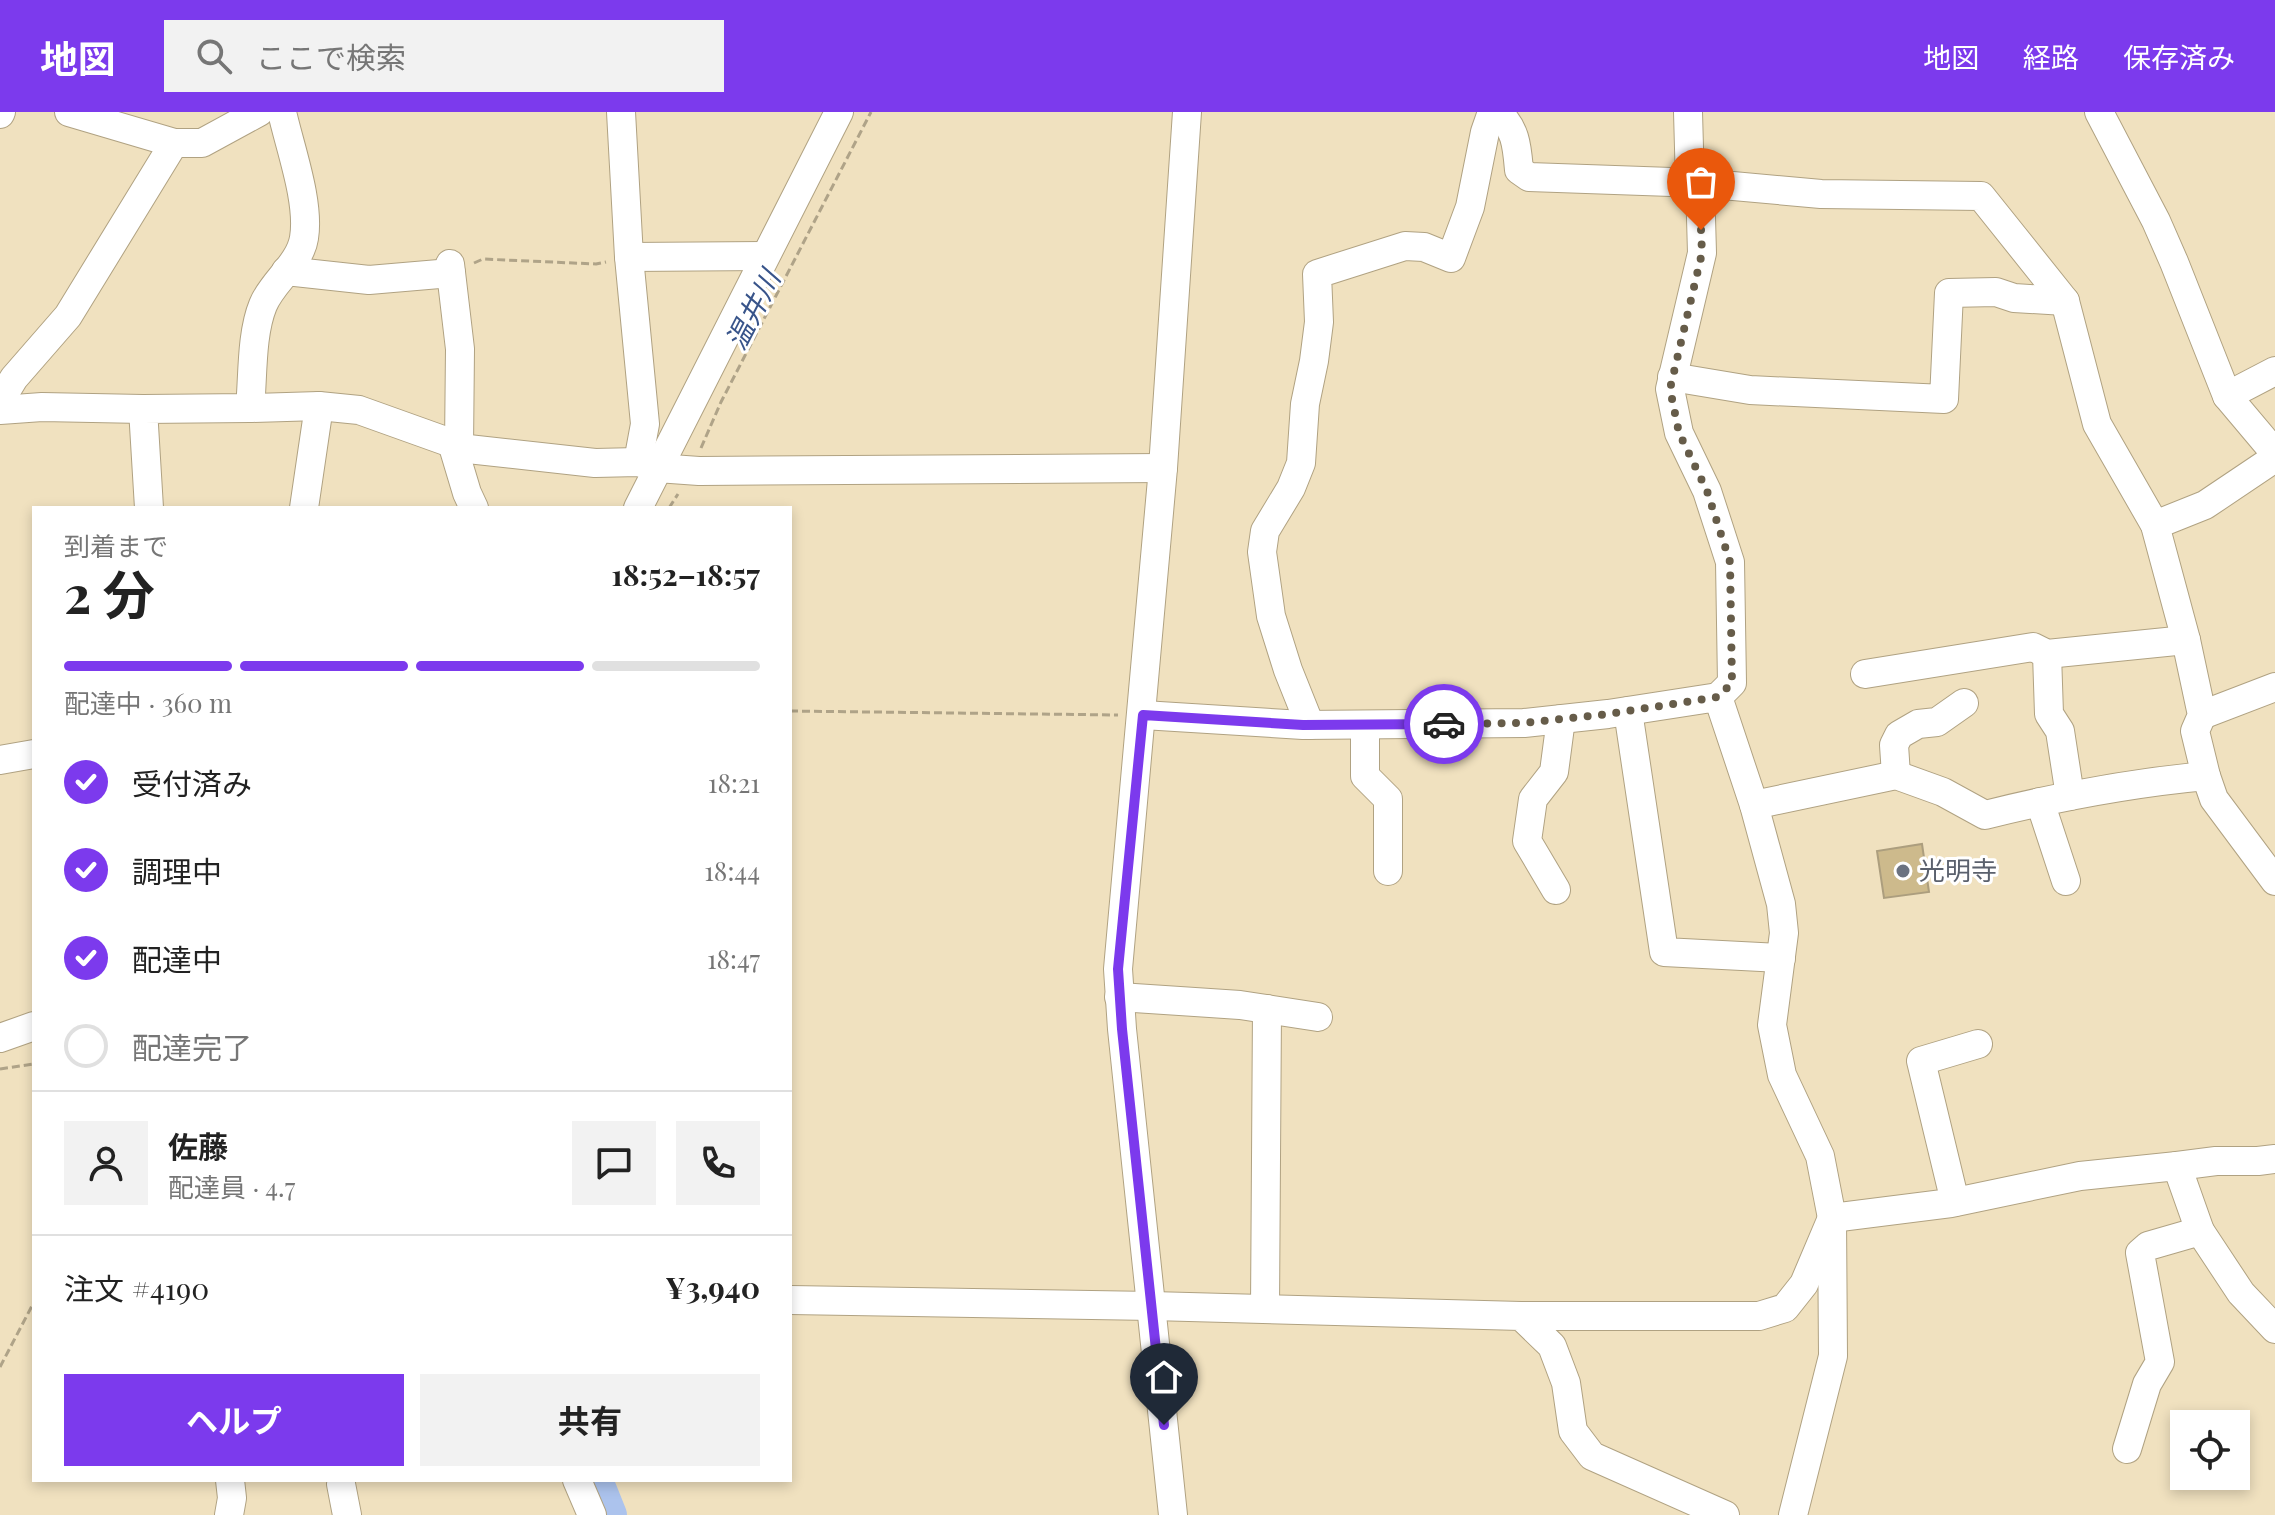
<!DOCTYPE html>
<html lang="ja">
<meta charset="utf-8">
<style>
body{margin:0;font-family:"Playfair Display","Noto Sans JP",serif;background:#f2f2f2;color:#222;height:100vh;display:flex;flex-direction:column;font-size:30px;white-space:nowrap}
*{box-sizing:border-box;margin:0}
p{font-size:26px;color:#767676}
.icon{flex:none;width:44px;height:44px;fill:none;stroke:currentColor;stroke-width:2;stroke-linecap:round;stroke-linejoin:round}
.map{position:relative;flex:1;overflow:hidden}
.sheet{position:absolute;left:32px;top:394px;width:760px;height:976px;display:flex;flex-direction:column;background:#fff;border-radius:0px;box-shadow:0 4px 12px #0003}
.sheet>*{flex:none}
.fabs{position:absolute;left:2170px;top:1298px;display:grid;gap:16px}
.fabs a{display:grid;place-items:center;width:80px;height:80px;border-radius:0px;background:#fff;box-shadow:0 4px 12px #0003;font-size:40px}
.pin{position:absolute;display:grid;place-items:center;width:68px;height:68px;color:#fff;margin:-82px -34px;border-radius:50% 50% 50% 0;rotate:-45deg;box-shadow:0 0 8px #0007}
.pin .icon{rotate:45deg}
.courier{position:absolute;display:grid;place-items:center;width:80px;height:80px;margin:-40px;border:6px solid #7c3aed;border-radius:50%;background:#fff;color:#222;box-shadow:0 2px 10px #0007}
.overview em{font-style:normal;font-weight:700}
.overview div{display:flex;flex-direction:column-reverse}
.overview{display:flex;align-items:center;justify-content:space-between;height:136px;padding:0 32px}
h1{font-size:52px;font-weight:700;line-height:60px}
.bar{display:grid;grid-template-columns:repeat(4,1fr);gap:12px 8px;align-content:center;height:96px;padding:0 32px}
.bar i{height:10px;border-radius:6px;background:#e0e0e0}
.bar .on{background:#7c3aed}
.bar p{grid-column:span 4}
.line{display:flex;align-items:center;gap:20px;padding:0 32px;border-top:2px solid #e0e0e0}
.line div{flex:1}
.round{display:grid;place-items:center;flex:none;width:84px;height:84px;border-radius:0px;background:#f2f2f2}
ol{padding:0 32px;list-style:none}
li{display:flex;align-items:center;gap:24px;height:88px}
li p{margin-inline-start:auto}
li .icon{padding:8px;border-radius:50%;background:#7c3aed;color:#fff;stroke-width:4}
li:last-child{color:#767676}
li i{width:44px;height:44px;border:4px solid #e0e0e0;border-radius:50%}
.action{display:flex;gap:16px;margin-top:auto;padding:16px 32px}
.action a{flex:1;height:92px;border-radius:0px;background:#7c3aed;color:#fff;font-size:32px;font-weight:700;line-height:92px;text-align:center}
.action a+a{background:#f2f2f2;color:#222}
header{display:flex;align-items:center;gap:48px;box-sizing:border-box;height:112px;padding:0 40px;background:#7c3aed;color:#fff}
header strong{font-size:38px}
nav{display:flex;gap:44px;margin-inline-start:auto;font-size:28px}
.search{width:560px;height:72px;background:#f2f2f2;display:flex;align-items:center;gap:20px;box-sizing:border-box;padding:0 28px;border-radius:0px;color:#767676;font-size:30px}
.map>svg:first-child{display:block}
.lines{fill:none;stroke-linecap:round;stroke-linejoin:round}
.river{stroke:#acc3ed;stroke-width:34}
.building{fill:#cdba8c;stroke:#ac9e7e;stroke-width:2}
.minor-casing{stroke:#b0a282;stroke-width:30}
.path{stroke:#afa388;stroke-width:3;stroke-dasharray:8 4;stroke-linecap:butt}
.minor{stroke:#fff;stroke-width:28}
.done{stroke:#665c49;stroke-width:8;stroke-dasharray:0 14.4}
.route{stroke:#7c3aed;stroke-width:10}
.worship-dot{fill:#6b7280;stroke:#fff;stroke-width:3}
.labels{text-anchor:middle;stroke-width:6;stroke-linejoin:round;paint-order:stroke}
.worship-label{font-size:26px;fill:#5b616d;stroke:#fff;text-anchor:start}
.water-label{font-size:28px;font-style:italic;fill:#38548a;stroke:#fff}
</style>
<header>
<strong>地図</strong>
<div class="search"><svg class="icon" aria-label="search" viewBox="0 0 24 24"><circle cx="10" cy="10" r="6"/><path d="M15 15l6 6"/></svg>ここで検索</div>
<nav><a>地図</a><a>経路</a><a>保存済み</a></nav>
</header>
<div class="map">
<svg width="2275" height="1403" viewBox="0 0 2275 1403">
<rect width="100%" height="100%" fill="#f0e1bf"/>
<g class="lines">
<!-- river -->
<path class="river" d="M596,1368L610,1403"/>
</g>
<!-- building -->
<path class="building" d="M1922,732L1929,780L1884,786L1877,739Z"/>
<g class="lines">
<!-- minor casing -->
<g class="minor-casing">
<g id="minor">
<path d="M69,0L174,31"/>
<path d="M621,0L629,145L645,312L638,350"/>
<path d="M1497,0C1516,16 1517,35 1519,58L1529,65L1700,71L1821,82L1981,84L2065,189L2097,312L2155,413L2186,528L2202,603L2195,619L2206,664L2214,687L2275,769"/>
<path d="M1688,0L1690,72"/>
<path d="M2099,0L2156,109L2174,150L2227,284L2275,341"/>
<path d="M0,2L1,0"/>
<path d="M1700,71L1702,141L1670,277L1679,321L1707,379L1730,450L1732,571L1718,585"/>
<path d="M629,145L764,144"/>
<path d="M450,152L460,237L459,334"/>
<path d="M286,159L369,168L451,161"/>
<path d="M1672,265L1750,278L1944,287L1949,181L1996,180L2014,186L2065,189"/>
<path d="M2227,284L2275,259"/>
<path d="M0,289L14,266L68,204L174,31H202L259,0"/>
<path d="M250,296L319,294L359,298L468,337L595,351L638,350L657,356L699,359L1163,356"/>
<path d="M0,298L42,295L143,297"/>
<path d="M452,331L467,381L474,396"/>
<path d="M149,396L143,297L250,296C253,265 251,222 263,193C272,170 300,152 304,126C310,90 290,36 282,0"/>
<path d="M304,396L319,294"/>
<path d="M638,396L839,0"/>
<path d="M2155,413L2205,393L2275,346"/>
<path d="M2047,542L2049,602L2060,619L2070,684"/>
<path d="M1865,562L2033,535L2047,542L2186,528"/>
<path d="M1628,599L1664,840L1781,846"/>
<path d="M1143,603L1303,613L1524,611L1608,602L1718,585L1754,693L1781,792L1784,821L1772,913L1782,963L1820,1044L1832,1106L1833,1244L1793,1403"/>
<path d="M2202,603L2275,575"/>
<path d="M1310,613L1288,558L1271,504L1262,440L1265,419L1291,376L1301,351L1305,292L1314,249L1319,210L1317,162L1405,134L1424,135L1451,146L1470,95L1485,20L1492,0"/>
<path d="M1365,613V664L1388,687V759"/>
<path d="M0,648L34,642"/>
<path d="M1896,663L1894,633L1899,623L1918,612L1937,610L1964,591"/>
<path d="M2040,690L2066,769"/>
<path d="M1754,693L1896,663L1943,680L1985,703C2057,685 2131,671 2206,664"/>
<path d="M1556,778L1527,729L1533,687L1554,660L1561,607"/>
<path d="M1119,885L1240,893L1318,905"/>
<path d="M0,926L34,914"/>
<path d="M2177,1054L2216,1049H2258L2275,1047"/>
<path d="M1955,1090L1921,949L1978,932"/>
<path d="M790,1188L1152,1194L1521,1204L1552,1234L1566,1271L1573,1319L1592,1344L1725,1403"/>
<path d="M1265,1197L1267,897"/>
<path d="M1521,1204H1759L1785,1196L1804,1172L1832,1106L1951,1091L2080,1064L2177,1054L2200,1119L2241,1181L2275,1217"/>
<path d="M2127,1337L2147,1272L2160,1250L2140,1141L2148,1134L2200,1119"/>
<path d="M577,1368L592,1403"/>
<path d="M341,1372L347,1403"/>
<path d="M229,1403L232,1386L230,1368"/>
<path d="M1173,1403L1122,917L1118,857L1163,356L1187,0"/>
</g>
</g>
<!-- path -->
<g class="path">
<path d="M474,151L483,147L596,152L606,150"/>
<path d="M701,336L721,290L871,0"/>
<path d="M669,396L678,382"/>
<path d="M790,599L1118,603"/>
<path d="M0,957L34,952"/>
<path d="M0,1255L34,1190"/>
</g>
<!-- minor -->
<use href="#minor" class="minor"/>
</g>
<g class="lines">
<!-- done -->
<path class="done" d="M1444,612L1524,611L1608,602L1718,585L1732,571L1730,450L1707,379L1679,321L1670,277L1702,141L1701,118"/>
<!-- route -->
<path class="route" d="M1164,1313L1122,917L1118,857L1143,603L1303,613L1444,612"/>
</g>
<!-- markers -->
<circle class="worship-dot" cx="1903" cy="759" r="8"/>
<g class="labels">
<!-- worship labels -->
<g class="worship-label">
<text x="1919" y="768">光明寺</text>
</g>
<!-- water labels -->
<g class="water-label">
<text transform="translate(753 198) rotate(-63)" y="10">温井川</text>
</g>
</g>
</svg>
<div class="fabs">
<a><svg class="icon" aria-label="locate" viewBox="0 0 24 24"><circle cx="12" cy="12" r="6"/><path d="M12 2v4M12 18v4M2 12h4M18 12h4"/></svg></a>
</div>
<div class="pin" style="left:1701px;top:118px;background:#ea580c"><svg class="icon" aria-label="bag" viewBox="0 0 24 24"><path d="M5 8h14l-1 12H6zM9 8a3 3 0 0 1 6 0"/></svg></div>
<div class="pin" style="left:1164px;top:1313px;background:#1f2937"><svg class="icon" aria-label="home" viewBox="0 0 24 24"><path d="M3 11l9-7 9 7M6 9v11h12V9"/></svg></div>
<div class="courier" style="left:1444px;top:612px"><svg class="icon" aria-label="car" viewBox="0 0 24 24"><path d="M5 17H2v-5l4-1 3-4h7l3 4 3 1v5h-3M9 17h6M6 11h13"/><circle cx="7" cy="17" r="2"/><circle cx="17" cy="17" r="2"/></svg></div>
<section class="sheet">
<div class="overview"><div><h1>2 分</h1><p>到着まで</p></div><em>18:52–18:57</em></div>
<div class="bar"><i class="on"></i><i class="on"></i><i class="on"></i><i></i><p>配達中 · 360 m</p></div>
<ol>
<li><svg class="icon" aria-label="check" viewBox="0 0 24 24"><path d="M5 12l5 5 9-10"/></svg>受付済み<p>18:21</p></li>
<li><svg class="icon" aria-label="check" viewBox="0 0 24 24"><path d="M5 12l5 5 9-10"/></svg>調理中<p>18:44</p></li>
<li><svg class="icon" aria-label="check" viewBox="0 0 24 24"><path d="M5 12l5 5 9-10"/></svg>配達中<p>18:47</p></li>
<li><i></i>配達完了</li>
</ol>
<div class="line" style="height:144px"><a class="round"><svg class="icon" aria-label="person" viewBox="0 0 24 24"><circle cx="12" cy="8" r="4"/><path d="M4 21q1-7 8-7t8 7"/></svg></a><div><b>佐藤</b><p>配達員 · 4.7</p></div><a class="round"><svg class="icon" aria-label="chat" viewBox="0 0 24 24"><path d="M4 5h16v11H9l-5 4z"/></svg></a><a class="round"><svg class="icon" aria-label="phone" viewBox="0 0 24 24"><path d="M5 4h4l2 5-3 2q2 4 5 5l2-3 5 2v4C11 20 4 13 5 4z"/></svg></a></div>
<div class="line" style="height:104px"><div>注文 #4190</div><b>¥3,940</b></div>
<div class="action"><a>ヘルプ</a><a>共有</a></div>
</section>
</div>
